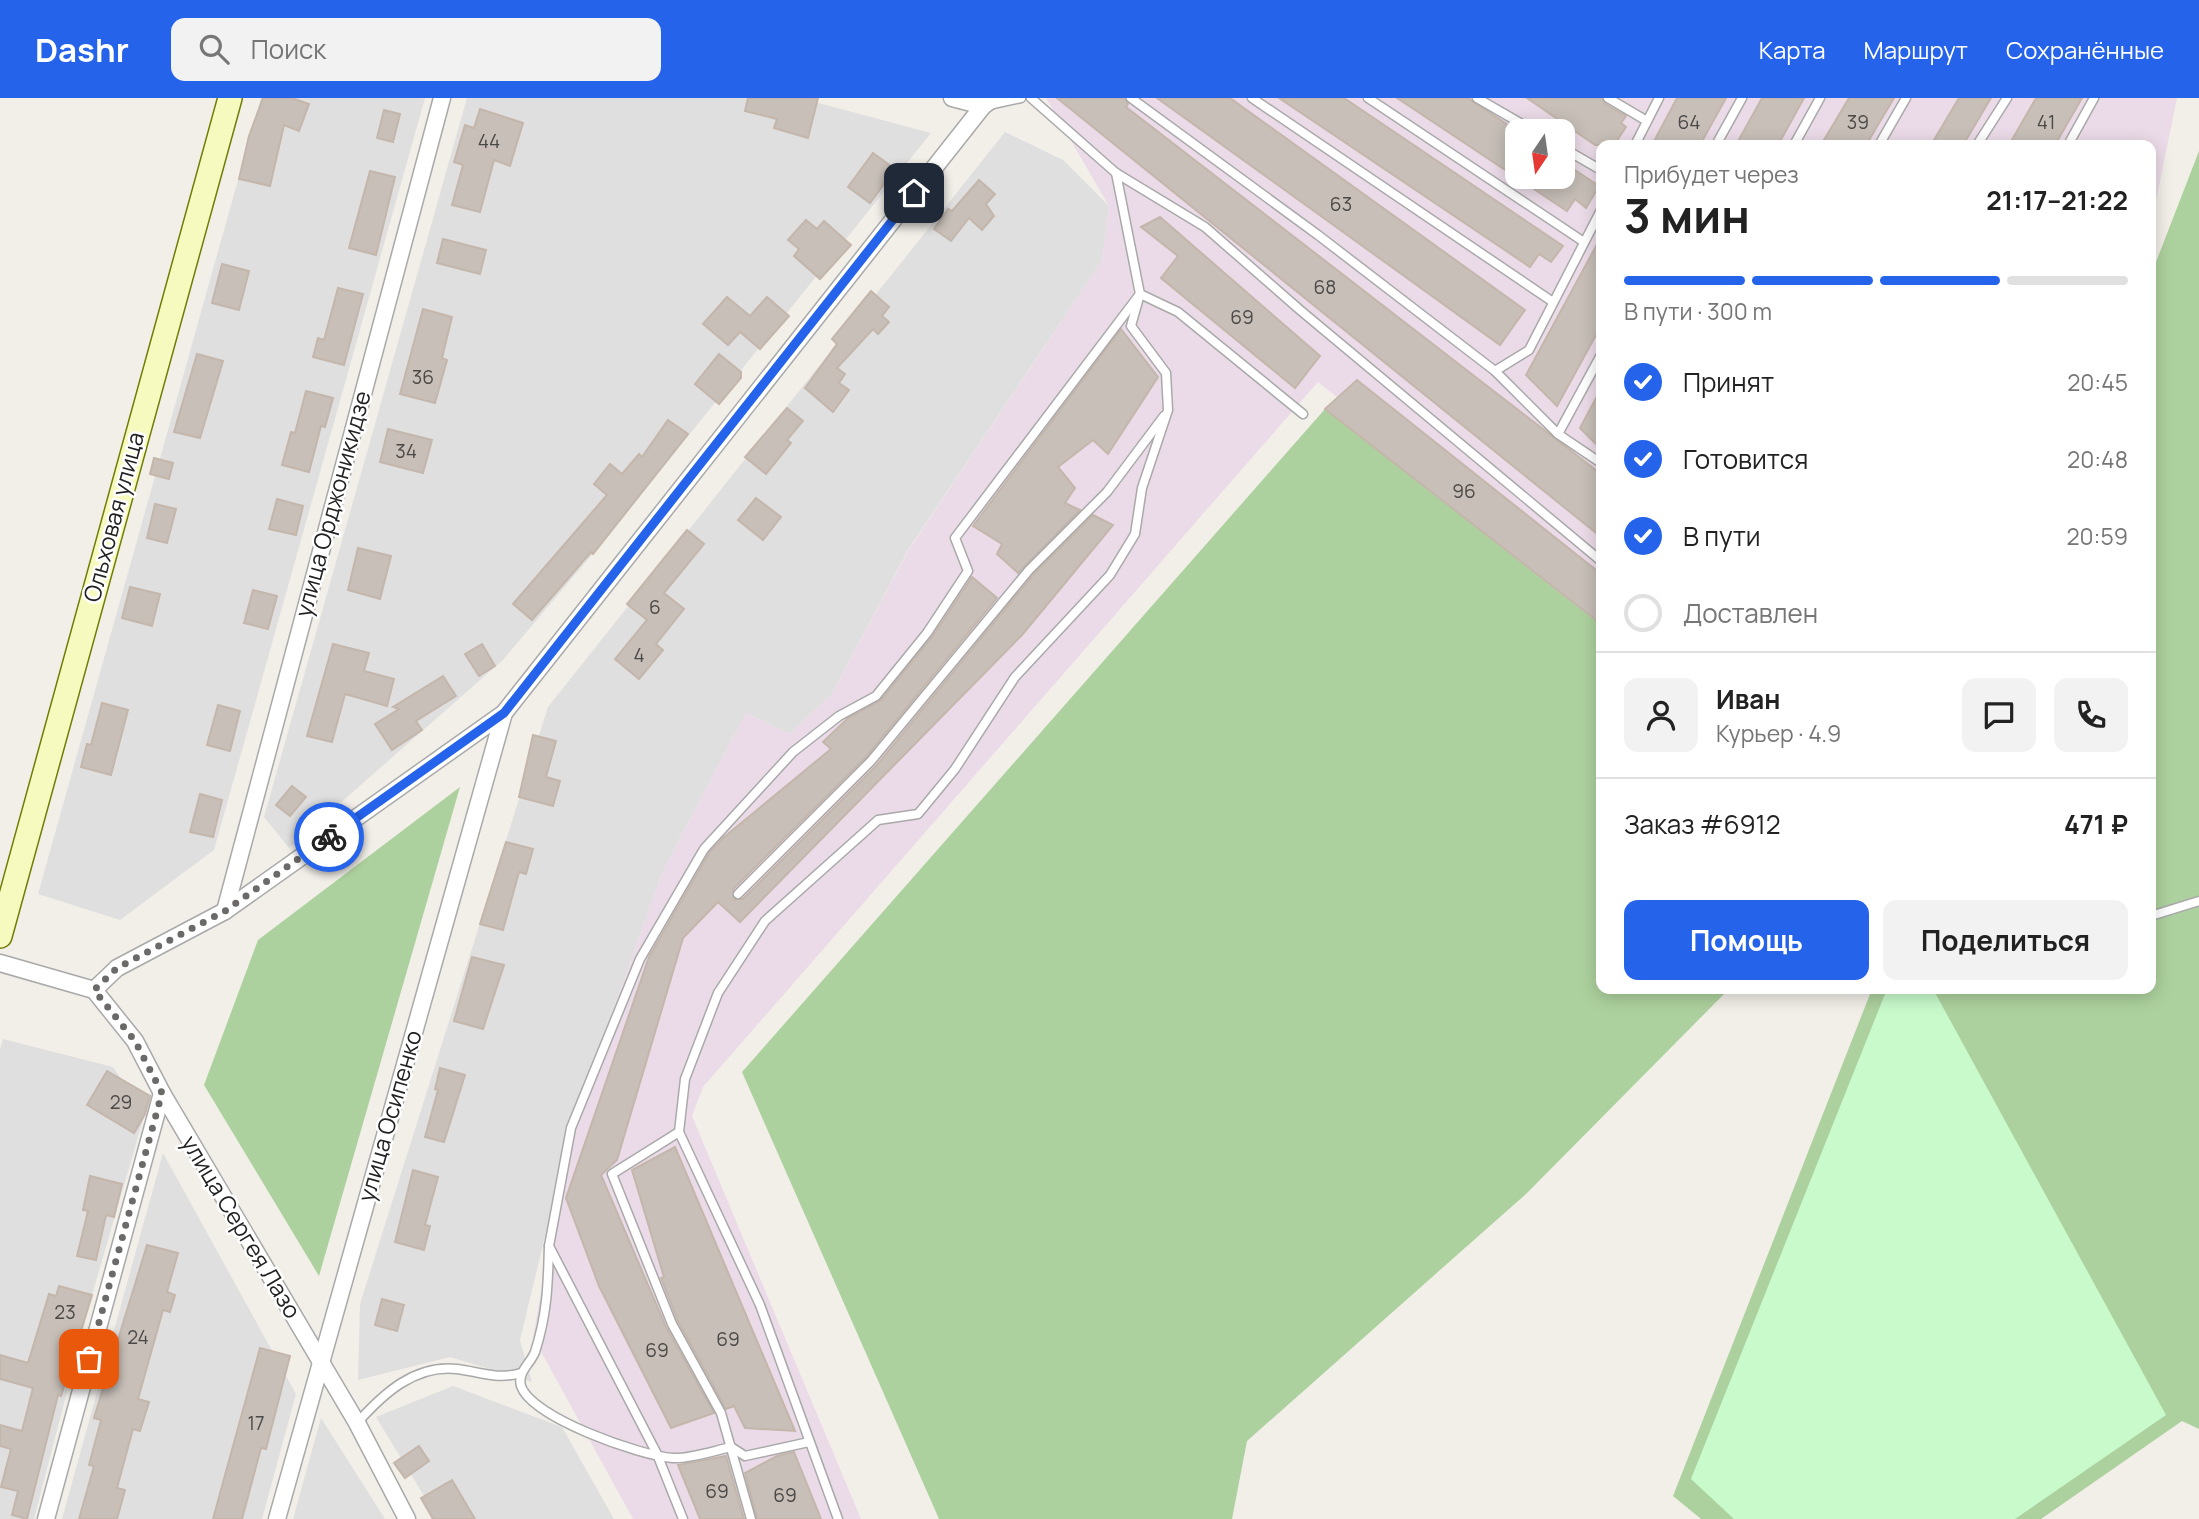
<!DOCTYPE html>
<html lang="ru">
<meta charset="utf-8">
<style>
body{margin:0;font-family:Manrope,sans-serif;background:#f2f2f2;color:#222;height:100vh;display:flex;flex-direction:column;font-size:26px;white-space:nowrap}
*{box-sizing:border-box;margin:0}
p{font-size:23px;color:#767676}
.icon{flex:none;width:38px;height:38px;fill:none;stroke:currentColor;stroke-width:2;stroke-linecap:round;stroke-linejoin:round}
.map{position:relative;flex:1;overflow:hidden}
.panel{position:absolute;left:1596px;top:42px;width:560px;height:854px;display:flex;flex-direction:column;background:#fff;border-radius:14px;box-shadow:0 4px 18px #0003}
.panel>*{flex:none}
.needle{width:46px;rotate:193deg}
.fabs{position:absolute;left:1505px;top:21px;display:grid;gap:14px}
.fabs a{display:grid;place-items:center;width:70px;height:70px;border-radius:14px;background:#fff;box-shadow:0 4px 18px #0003;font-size:35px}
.pin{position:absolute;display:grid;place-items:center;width:60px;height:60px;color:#fff;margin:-30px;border-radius:14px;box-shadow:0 4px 10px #0006}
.courier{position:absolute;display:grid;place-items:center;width:70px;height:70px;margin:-35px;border:5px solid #2563eb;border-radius:50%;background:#fff;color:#222;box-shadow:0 2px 9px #0007}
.overview em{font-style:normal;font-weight:700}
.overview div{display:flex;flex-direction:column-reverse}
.overview{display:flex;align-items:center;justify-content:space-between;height:119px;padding:0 28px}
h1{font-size:46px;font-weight:700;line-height:52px}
.bar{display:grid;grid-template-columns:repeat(4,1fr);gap:10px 7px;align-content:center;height:84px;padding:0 28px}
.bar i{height:9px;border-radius:5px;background:#e0e0e0}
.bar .selected{background:#2563eb}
.bar p{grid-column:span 4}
.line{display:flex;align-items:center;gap:18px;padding:0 28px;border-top:2px solid #e0e0e0}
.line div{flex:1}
.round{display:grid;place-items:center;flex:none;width:74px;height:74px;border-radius:14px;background:#f2f2f2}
ol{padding:0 28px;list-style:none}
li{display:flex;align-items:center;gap:21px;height:77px}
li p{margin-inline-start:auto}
li .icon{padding:7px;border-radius:50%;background:#2563eb;color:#fff;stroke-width:4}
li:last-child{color:#767676}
li i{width:38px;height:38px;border:4px solid #e0e0e0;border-radius:50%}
.action{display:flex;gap:14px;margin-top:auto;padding:14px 28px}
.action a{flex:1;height:80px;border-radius:14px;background:#2563eb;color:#fff;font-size:28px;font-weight:700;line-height:80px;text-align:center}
.action a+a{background:#f2f2f2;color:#222}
header{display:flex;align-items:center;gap:42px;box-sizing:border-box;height:98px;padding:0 35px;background:#2563eb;color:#fff}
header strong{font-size:33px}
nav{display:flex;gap:38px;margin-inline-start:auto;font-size:24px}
.search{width:490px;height:63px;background:#f2f2f2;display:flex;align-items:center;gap:18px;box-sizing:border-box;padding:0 24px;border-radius:14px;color:#767676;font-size:26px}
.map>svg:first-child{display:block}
.residential{fill:#e0dfdf}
.industrial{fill:#ebdbe8;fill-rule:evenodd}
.forest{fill:#add19e}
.park{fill:#c8facc}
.building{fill:#c7bfb8;stroke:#c4b6ab;stroke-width:2}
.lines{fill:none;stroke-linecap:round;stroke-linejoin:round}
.lane-casing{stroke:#a9a9a9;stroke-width:11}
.street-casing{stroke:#a9a9a9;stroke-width:19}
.secondary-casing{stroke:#707d05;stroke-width:26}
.lane{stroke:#fff;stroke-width:8}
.street{stroke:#fff;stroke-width:16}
.secondary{stroke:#f7fabf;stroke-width:23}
.done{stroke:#6b6a68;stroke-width:7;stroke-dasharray:0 12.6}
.route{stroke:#2563eb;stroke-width:9}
.labels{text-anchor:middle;stroke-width:5;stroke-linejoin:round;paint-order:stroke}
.number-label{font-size:19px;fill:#4b4948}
.street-label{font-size:23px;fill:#222;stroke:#fff}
</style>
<header>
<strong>Dashr</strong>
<div class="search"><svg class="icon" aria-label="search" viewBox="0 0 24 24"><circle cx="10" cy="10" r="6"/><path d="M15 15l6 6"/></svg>Поиск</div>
<nav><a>Карта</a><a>Маршрут</a><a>Сохранённые</a></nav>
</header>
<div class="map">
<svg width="2199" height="1421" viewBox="0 0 2199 1421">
<rect width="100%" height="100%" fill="#f2efe9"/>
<!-- residential -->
<g class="residential">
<path d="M261,0H425L214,752L120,822L38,796Z"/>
<path d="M467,0H800L931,35L617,427L503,562L289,750L264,719Z"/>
<path d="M1005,34L1063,62L1109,108L1102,163L908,452L832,596L790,636L746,615L663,773L571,1030L520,1242L532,1284L450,1259L358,1282L360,1206L548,609Z"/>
<path d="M3,941L113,969L145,1015L92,1197L34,1421H0V952Z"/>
<path d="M163,1055L296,1296L262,1421H62Z"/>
<path d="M453,1288L562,1329L614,1421H438L376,1319Z"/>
<path d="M321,1320L385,1421H293Z"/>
</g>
<!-- industrial -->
<path class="industrial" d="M1046,0H2177L2151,127V47H1601V508L1318,284L703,989L692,1018L861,1421H633L533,1239L571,1030L663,773L746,615L790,636L832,596L908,453L1102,163L1109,108ZM1517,33H1563V79H1517Z"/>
<!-- forest -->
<g class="forest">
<path d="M2199,53V1331L2182,1323L2041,1421H1701L1673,1398L1872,891H2151V177Z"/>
<path d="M1325,311L1601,527V891H1729L1527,1095L1247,1343L1232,1421H939L742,974Z"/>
<path d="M460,689L319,1178L204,987L258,842Z"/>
</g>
<!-- park -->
<path class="park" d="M1887,891H1933L2166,1317L2015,1421H1734L1691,1381Z"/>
<!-- building -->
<g class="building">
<path d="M263,0H292L309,6L299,33L284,27L270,88L239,81L249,38Z"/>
<path d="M748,0H818L808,40L774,30L777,21L745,13Z"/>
<path d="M1057,0H1124L1128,6L1126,9L1601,376V439Z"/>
<path d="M1157,0H1230L1525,212L1500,247Z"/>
<path d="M1279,0H1344L1563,148L1551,164L1539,156L1530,169Z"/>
<path d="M1397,0H1468L1517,33V79H1563V64L1599,88L1586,110L1575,101L1567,113Z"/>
<path d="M1527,0H1602L1605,6L1626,18L1621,25L1626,29L1614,47H1595Z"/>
<path d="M1677,0H1726L1700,47H1652Z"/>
<path d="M1762,0H1804L1778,47H1736Z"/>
<path d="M1849,0H1894L1866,47H1821Z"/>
<path d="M1959,0H1991L1963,47H1931Z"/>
<path d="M2036,0H2082L2055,47H2009Z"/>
<path d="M480,11L523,25L510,68L494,62L480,114L452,107L463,67L454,64L465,27L474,30Z"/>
<path d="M384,12L400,16L393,44L377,40Z"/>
<path d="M873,55L895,71L870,105L848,89Z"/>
<path d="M370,73L395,79L376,157L349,150Z"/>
<path d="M979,82L995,96L986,106L994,118L982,132L969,120L951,143L934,131L948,111L952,113Z"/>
<path d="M1160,119L1320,258L1295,290L1161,180L1178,158L1141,129Z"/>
<path d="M806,122L817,131L824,123L851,147L820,181L794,158L799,151L788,142Z"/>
<path d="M1601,139V228L1557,308L1526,277Z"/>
<path d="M443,141L486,152L480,176L437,165Z"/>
<path d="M222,166L249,173L239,212L212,205Z"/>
<path d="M338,190L363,196L344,267L313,259L318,240L324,242Z"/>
<path d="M871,193L889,209L882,218L889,224L878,236L873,231L837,270L845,276L839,285L849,292L833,314L805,290L837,246L832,241Z"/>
<path d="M727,199L750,218L767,199L789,218L760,251L740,234L728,247L703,226Z"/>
<path d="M423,211L452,219L442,260L447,262L435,305L400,296Z"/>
<path d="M1121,231L1158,279L1108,356L1093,342L1058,369L1075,390L1065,405L1080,412L1018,475L997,456L1002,446L973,428Z"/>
<path d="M197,256L223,263L200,340L174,334Z"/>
<path d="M719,256L741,274V280L719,306L695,286Z"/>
<path d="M1357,282L1601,476V526L1325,311Z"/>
<path d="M1601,291V351L1580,330Z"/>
<path d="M306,293L333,300L325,329L321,328L309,374L282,367L291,334L295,335Z"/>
<path d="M787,310L803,323L787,342L791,345L766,376L745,359Z"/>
<path d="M668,322L688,336L593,456L591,454L532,522L513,506L607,397L594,386L610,366L622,376L639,356L642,359Z"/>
<path d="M388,331L432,342L423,375L380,364Z"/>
<path d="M154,360L173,365L169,381L150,376Z"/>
<path d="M756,400L781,419L763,442L738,422Z"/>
<path d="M277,401L303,408L296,437L269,431Z"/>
<path d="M155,406L176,411L167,445L147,440Z"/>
<path d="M1093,417L1113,427L1022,537L740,824L718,804L683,840L617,1062L601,1077L666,1229L714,1315L671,1330L599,1188L566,1100L649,859L709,755L723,740L831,651L823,644L848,620L881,602L932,539L972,479L997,500L866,659L733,791L734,801H743L876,668L1034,476Z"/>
<path d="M687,432L704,446L664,495L684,511L656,546L663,552L639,581L615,561L647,522L627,506Z"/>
<path d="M358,450L391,458L380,501L348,492Z"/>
<path d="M130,489L160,496L152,528L122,520Z"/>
<path d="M253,492L277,498L268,531L244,525Z"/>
<path d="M333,546L369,555L364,573L394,581L387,608L345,596L332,644L307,638Z"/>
<path d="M482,546L495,568L479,578L465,556Z"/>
<path d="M443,578L456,598L416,623L422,632L392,652L375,626L399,611L393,609Z"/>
<path d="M102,605L128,612L111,677L81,669L87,646L91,647Z"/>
<path d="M218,607L240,613L230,653L207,647Z"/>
<path d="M533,637L556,643L546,679L560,683L553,708L519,699Z"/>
<path d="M292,688L306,699L290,718L276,707Z"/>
<path d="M200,696L222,702L213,739L190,734Z"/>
<path d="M506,744L533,751L526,776L519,774L503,832L480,826Z"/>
<path d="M472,859L504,867L483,931L454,923Z"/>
<path d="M440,970L465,977L444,1044L425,1039L438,992L435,991Z"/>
<path d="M107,973L150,998L145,1016L134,1035L87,1007Z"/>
<path d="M675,1049L795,1333L745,1330L734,1308L726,1311L678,1223L661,1180L664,1179L632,1072Z"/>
<path d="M413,1072L438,1079L425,1127L430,1128L424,1152L395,1144Z"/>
<path d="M90,1078L122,1086L114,1119L106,1117L96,1162L77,1158L88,1113L83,1112Z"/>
<path d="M147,1147L178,1155L167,1194L175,1197L170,1214L163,1212L138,1301L149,1304L140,1333L133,1331L117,1390L125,1392L117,1421H79L94,1368L89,1367L101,1322L94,1320Z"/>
<path d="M59,1188L92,1197L61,1298L58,1297L27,1421L12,1417L18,1393L1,1389L11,1351L0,1348V1327L22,1333L33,1290L0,1281V1257L28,1265L49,1196L56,1198Z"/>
<path d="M382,1201L404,1207L397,1233L375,1227Z"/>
<path d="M260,1250L290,1258L266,1351L261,1350L242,1421H213Z"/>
<path d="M419,1348L429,1363L405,1380L394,1365Z"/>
<path d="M794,1354L821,1421H757L745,1375L777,1358Z"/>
<path d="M726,1358L744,1421H700L678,1367Z"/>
<path d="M452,1382L475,1421H433L421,1400Z"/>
</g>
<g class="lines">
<!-- lane casing -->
<g class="lane-casing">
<g id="lane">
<path d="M1031,0L1116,75L1205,129L1300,212L1601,463"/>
<path d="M1131,0L1318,137L1495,273L1558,336L1601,365"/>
<path d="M1252,0L1553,204"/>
<path d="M1368,0L1584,144"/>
<path d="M1477,0L1534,33"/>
<path d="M1608,0L1647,23"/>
<path d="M993,6L1021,0"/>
<path d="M1635,47L1659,0"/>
<path d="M1716,47L1742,0"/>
<path d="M1794,47L1820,0"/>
<path d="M1879,47L1906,0"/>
<path d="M1977,47L2007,0"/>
<path d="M2068,47L2094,0"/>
<path d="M1563,50L1601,72"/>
<path d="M1495,273L1529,252L1601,112"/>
<path d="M1558,336L1601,257"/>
<path d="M738,796L871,663L1029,472L1107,394L1164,318"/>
<path d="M2151,815L2154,817L2199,803"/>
<path d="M679,1034L612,1076L672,1226L721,1315L751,1421"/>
<path d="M549,1148C548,1187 547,1217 535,1254C531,1265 517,1274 521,1288C532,1320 641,1358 673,1360C690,1361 713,1353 731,1349L745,1358L809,1344"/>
<path d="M357,1325C383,1296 415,1266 457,1271C480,1274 498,1282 521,1275"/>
<path d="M683,1421L657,1356L549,1148L571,1030L640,861L704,751L793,654L839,618L876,598L927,535L968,473L955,440L1140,196L1178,214L1303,316"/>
<path d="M838,1421L760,1207L679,1034L685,981L718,895L765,823L878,722L918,716L955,671L1015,579L1110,477L1135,436L1142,390L1168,312L1166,275L1131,228L1140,196L1116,75"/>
</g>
</g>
<!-- street casing -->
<g class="street-casing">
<g id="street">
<path d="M952,0L983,8"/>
<path d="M225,813L442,0"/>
<path d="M0,865L94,892L135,943L162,995L357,1325L407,1421"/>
<path d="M94,892L117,870L225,813L504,615L983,8L994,0"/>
<path d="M46,1421L162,995"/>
<path d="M277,1421L504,615"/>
</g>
</g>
<!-- secondary casing -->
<g class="secondary-casing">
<path id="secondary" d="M0,838L230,0"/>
</g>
<!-- lane -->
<use href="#lane" class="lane"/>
<!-- street -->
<use href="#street" class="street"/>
<!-- secondary -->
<use href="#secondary" class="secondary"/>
</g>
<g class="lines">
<!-- done -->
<path class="done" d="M89,1261L162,995L135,943L94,892L117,870L225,813L329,739"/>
<!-- route -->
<path class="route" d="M329,739L504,615L914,95"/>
</g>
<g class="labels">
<!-- number labels -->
<g class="number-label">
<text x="1689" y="31">64</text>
<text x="1858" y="31">39</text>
<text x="2046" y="31">41</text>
<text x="489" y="50">44</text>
<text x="1341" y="113">63</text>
<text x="1325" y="196">68</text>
<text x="1242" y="226">69</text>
<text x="423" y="286">36</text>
<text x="406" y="360">34</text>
<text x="1464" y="400">96</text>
<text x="655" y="516">6</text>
<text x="639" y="564">4</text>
<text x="121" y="1011">29</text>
<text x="65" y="1221">23</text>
<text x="138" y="1246">24</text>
<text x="728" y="1248">69</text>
<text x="657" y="1259">69</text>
<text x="256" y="1332">17</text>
<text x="717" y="1400">69</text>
<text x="785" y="1404">69</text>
</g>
<!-- street labels -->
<g class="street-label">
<text transform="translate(333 406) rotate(-75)" y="8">улица Орджоникидзе</text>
<text transform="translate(114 419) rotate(-75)" y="8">Ольховая улица</text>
<text transform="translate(390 1018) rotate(-74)" y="8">улица Осипенко</text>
<text transform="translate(241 1129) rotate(59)" y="8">улица Сергея Лазо</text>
</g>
</g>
</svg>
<div class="fabs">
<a><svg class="needle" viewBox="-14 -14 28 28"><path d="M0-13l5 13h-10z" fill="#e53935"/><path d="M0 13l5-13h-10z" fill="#767676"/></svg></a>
</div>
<div class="pin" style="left:89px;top:1261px;background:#ea580c"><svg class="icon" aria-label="bag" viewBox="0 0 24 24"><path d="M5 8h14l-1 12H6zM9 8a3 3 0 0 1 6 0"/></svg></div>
<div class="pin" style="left:914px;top:95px;background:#1f2937"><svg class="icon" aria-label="home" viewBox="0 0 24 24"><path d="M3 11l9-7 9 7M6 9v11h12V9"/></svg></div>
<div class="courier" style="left:329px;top:739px"><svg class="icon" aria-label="bike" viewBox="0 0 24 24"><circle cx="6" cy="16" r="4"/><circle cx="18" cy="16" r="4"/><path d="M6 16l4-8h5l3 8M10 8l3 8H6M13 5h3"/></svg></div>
<section class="panel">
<div class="overview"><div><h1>3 мин</h1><p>Прибудет через</p></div><em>21:17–21:22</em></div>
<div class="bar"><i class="selected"></i><i class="selected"></i><i class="selected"></i><i></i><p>В пути · 300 m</p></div>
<ol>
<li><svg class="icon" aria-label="check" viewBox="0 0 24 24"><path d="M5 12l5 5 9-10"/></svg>Принят<p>20:45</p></li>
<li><svg class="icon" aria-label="check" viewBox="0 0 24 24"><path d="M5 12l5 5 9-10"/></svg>Готовится<p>20:48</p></li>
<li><svg class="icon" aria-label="check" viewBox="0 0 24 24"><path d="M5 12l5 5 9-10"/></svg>В пути<p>20:59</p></li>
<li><i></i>Доставлен</li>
</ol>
<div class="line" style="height:126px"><a class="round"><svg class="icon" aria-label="person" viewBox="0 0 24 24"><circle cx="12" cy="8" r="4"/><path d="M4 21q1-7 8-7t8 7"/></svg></a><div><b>Иван</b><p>Курьер · 4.9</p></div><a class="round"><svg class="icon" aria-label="chat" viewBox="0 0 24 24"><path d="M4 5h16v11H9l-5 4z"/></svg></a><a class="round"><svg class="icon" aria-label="phone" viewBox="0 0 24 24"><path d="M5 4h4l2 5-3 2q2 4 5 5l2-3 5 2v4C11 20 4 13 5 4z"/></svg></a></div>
<div class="line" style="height:91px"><div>Заказ #6912</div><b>471 ₽</b></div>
<div class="action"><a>Помощь</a><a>Поделиться</a></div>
</section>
</div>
